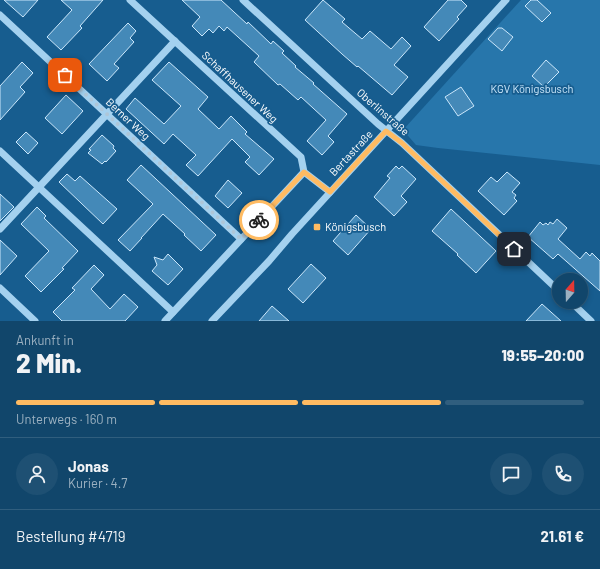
<!DOCTYPE html>
<html lang="de">
<meta charset="utf-8">
<style>
body{margin:0;font-family:Barlow,sans-serif;background:#1e5073;color:#f1f3f6;height:100vh;display:flex;flex-direction:column;font-size:15px;white-space:nowrap}
*{box-sizing:border-box;margin:0}
p{font-size:13px;color:#9cb1c1}
.icon{flex:none;width:22px;height:22px;fill:none;stroke:currentColor;stroke-width:2;stroke-linecap:round;stroke-linejoin:round}
.map{position:relative;height:321px;overflow:hidden}
.sheet{display:flex;flex-direction:column;background:#11466b;flex:1}
.sheet>*{flex:none}
.needle{width:26px;rotate:20deg}
.tools{position:absolute;left:552px;top:273px;display:grid;gap:8px}
.tools a{display:grid;place-items:center;width:36px;height:36px;border-radius:50%;background:#11466b;box-shadow:0 2px 6px #0003,0 0 0 1px #305e7e;font-size:20px}
.pin{position:absolute;display:grid;place-items:center;width:34px;height:34px;color:#fff;margin:-17px;border-radius:8px;box-shadow:0 2px 6px #0006}
.courier{position:absolute;display:grid;place-items:center;width:40px;height:40px;margin:-20px;border:3px solid #ffbb62;border-radius:50%;background:#fff;color:#222;box-shadow:0 1px 5px #0007}
.summary em{font-style:normal;font-weight:800}
.summary div{display:flex;flex-direction:column-reverse}
.summary{display:flex;align-items:center;justify-content:space-between;height:68px;padding:0 16px}
h1{font-size:26px;font-weight:800;line-height:30px}
.bar{display:grid;grid-template-columns:repeat(4,1fr);gap:6px 4px;align-content:center;height:48px;padding:0 16px}
.bar i{height:5px;border-radius:3px;background:#305e7e}
.bar .on{background:#ffbb62}
.bar p{grid-column:span 4}
.line{display:flex;align-items:center;gap:10px;padding:0 16px;border-top:1px solid #305e7e}
.line div{flex:1}
.round{display:grid;place-items:center;flex:none;width:42px;height:42px;border-radius:21px;background:#1e5073}
.map>svg:first-child{display:block}
.green{fill:#2776ab}
.building{fill:#4489b8;stroke:#cbe7fb}
.lines{fill:none;stroke-linecap:round;stroke-linejoin:round}
.minor{stroke:#a4d1ef;stroke-width:7}
.done{stroke:#aec6d8;stroke-width:4;stroke-dasharray:0 7.2}
.route{stroke:#ffbb62;stroke-width:5}
.poi-dot{fill:#ffbb62;stroke:#175d8f;stroke-width:1.5}
.labels{text-anchor:middle;stroke-width:3.5;stroke-linejoin:round;paint-order:stroke}
.street-label{font-size:11px;fill:#fff;stroke:#175d8f}
.park-label{font-size:11px;fill:#cbe7fb;stroke:#175d8f}
.poi-label{font-size:11px;fill:#fff;stroke:#175d8f;text-anchor:start}
</style>
<div class="map">
<svg width="600" height="321" viewBox="0 0 600 321">
<rect width="100%" height="100%" fill="#175d8f"/>
<!-- green -->
<path class="green" d="M521,0H600V165L438,148L416,145L403,130Z"/>
<!-- building -->
<g class="building">
<path d="M4,0H38L23,17Z"/>
<path d="M61,0H103L80,26L82,28L61,50L47,37L72,10L71,9Z"/>
<path d="M182,0H221L247,24L248,22L271,44L273,41L284,51L282,53L296,66L295,67L314,83L313,84L347,114L328,136L334,142L322,155L307,141L326,120L301,97L298,100L280,84L278,85L254,62L259,56L227,27L224,31L219,26L213,33L209,29L202,36L192,26L200,17Z"/>
<path d="M323,0L345,19L342,22L362,39L370,31L391,49L402,37L411,46L394,65L408,77L392,95L358,66L357,67L342,54L305,20Z"/>
<path d="M448,0H461L467,6L457,17L459,19L439,41L424,27Z"/>
<path d="M531,0H537L551,13L542,22L525,6Z"/>
<path d="M128,23L136,31L130,38L134,42L114,64L119,68L107,81L89,64Z"/>
<path d="M498,28H502L513,37L502,51L488,39Z"/>
<path d="M546,60L559,72L544,87L532,76Z"/>
<path d="M22,62L33,73L20,87L25,92L0,120V86Z"/>
<path d="M169,62L208,97L198,109L219,129L231,116L247,132L245,134L274,159L259,175L245,162L250,157L232,139L198,176L186,165L196,155L173,134L164,144L126,109L135,98L164,124L181,106L152,80Z"/>
<path d="M461,87L474,106L458,116L445,97Z"/>
<path d="M66,95L83,111L62,134L45,118Z"/>
<path d="M26,132L38,143L28,154L16,142Z"/>
<path d="M102,135L114,146L113,148L116,151L106,162L105,161L102,164L88,153L91,150L89,149Z"/>
<path d="M141,165L216,235L201,251L184,235L185,234L163,214L141,238H142L130,251L118,240L153,204L127,180Z"/>
<path d="M396,166L399,169L402,166L416,179L401,196L407,202L394,216L374,197L390,178L387,176Z"/>
<path d="M507,172L520,183L512,192L516,195L514,198L517,201L504,215L478,191L491,177L497,182Z"/>
<path d="M67,174L75,181L80,176L117,209L103,224L59,182Z"/>
<path d="M228,180L242,193L228,208L215,196Z"/>
<path d="M0,194L14,207L0,221Z"/>
<path d="M37,207L46,216L44,218L78,251L62,268L64,269L41,292L25,276L49,251L21,224Z"/>
<path d="M451,209L496,251L476,273L457,255L458,254L432,231Z"/>
<path d="M356,215L371,229L348,255L333,241Z"/>
<path d="M557,219L567,228L558,239L580,259L586,252L590,256L592,253L600,261V291L558,254L553,259L528,237L540,222L543,225L546,223L548,225L550,222L553,224Z"/>
<path d="M0,240L17,256L0,275Z"/>
<path d="M168,254L183,269L168,285L152,271L157,265L154,257L163,260Z"/>
<path d="M311,264L326,278L303,303L288,289Z"/>
<path d="M94,265L104,275L91,289L110,309L124,294L138,307L125,321H62L53,312L75,290L72,288Z"/>
<path d="M542,304L561,321H526Z"/>
<path d="M272,306L289,321H259Z"/>
</g>
<g class="lines">
<!-- minor -->
<g class="minor">
<path d="M130,0L301,157L304,172L330,192"/>
<path d="M243,0L378,124L402,143L559,291"/>
<path d="M0,15L241,239"/>
<path d="M0,151L173,312"/>
<path d="M0,229L175,41"/>
<path d="M0,288L35,321"/>
<path d="M571,302L591,321"/>
<path d="M165,321L304,172"/>
<path d="M212,321L269,261L292,234L506,0"/>
</g>
</g>
<g class="lines">
<!-- done -->
<path class="done" d="M65,75L241,239L259,220"/>
<!-- route -->
<path class="route" d="M259,220L304,172L330,192L386,131L402,143L514,249"/>
</g>
<!-- markers -->
<rect class="poi-dot" x="313" y="223" width="8" height="8" rx="2"/>
<g class="labels">
<!-- street labels -->
<g class="street-label">
<text transform="translate(240 87) rotate(43)" y="4">Schaffhausener Weg</text>
<text transform="translate(383 112) rotate(41)" y="4">Oberlinstraße</text>
<text transform="translate(128 119) rotate(43)" y="4">Berner Weg</text>
<text transform="translate(351 153) rotate(-47)" y="4">Bertastraße</text>
</g>
<!-- park labels -->
<g class="park-label">
<text x="532" y="93">KGV Königsbusch</text>
</g>
<!-- poi labels -->
<g class="poi-label">
<text x="325" y="231">Königsbusch</text>
</g>
</g>
</svg>
<div class="tools">
<a><svg class="needle" viewBox="-14 -14 28 28"><path d="M0-13l5 13h-10z" fill="#e53935"/><path d="M0 13l5-13h-10z" fill="#9cb1c1"/></svg></a>
</div>
<div class="pin" style="left:65px;top:75px;background:#ea580c"><svg class="icon" aria-label="bag" viewBox="0 0 24 24"><path d="M5 8h14l-1 12H6zM9 8a3 3 0 0 1 6 0"/></svg></div>
<div class="pin" style="left:514px;top:249px;background:#1f2937"><svg class="icon" aria-label="home" viewBox="0 0 24 24"><path d="M3 11l9-7 9 7M6 9v11h12V9"/></svg></div>
<div class="courier" style="left:259px;top:220px"><svg class="icon" aria-label="bike" viewBox="0 0 24 24"><circle cx="6" cy="16" r="4"/><circle cx="18" cy="16" r="4"/><path d="M6 16l4-8h5l3 8M10 8l3 8H6M13 5h3"/></svg></div>
</div>
<section class="sheet">
<div class="summary"><div><h1>2 Min.</h1><p>Ankunft in</p></div><em>19:55–20:00</em></div>
<div class="bar"><i class="on"></i><i class="on"></i><i class="on"></i><i></i><p>Unterwegs · 160 m</p></div>
<div class="line" style="height:72px"><a class="round"><svg class="icon" aria-label="person" viewBox="0 0 24 24"><circle cx="12" cy="8" r="4"/><path d="M4 21q1-7 8-7t8 7"/></svg></a><div><b>Jonas</b><p>Kurier · 4.7</p></div><a class="round"><svg class="icon" aria-label="chat" viewBox="0 0 24 24"><path d="M4 5h16v11H9l-5 4z"/></svg></a><a class="round"><svg class="icon" aria-label="phone" viewBox="0 0 24 24"><path d="M5 4h4l2 5-3 2q2 4 5 5l2-3 5 2v4C11 20 4 13 5 4z"/></svg></a></div>
<div class="line" style="height:52px"><div>Bestellung #4719</div><b>21.61 €</b></div>
</section>
